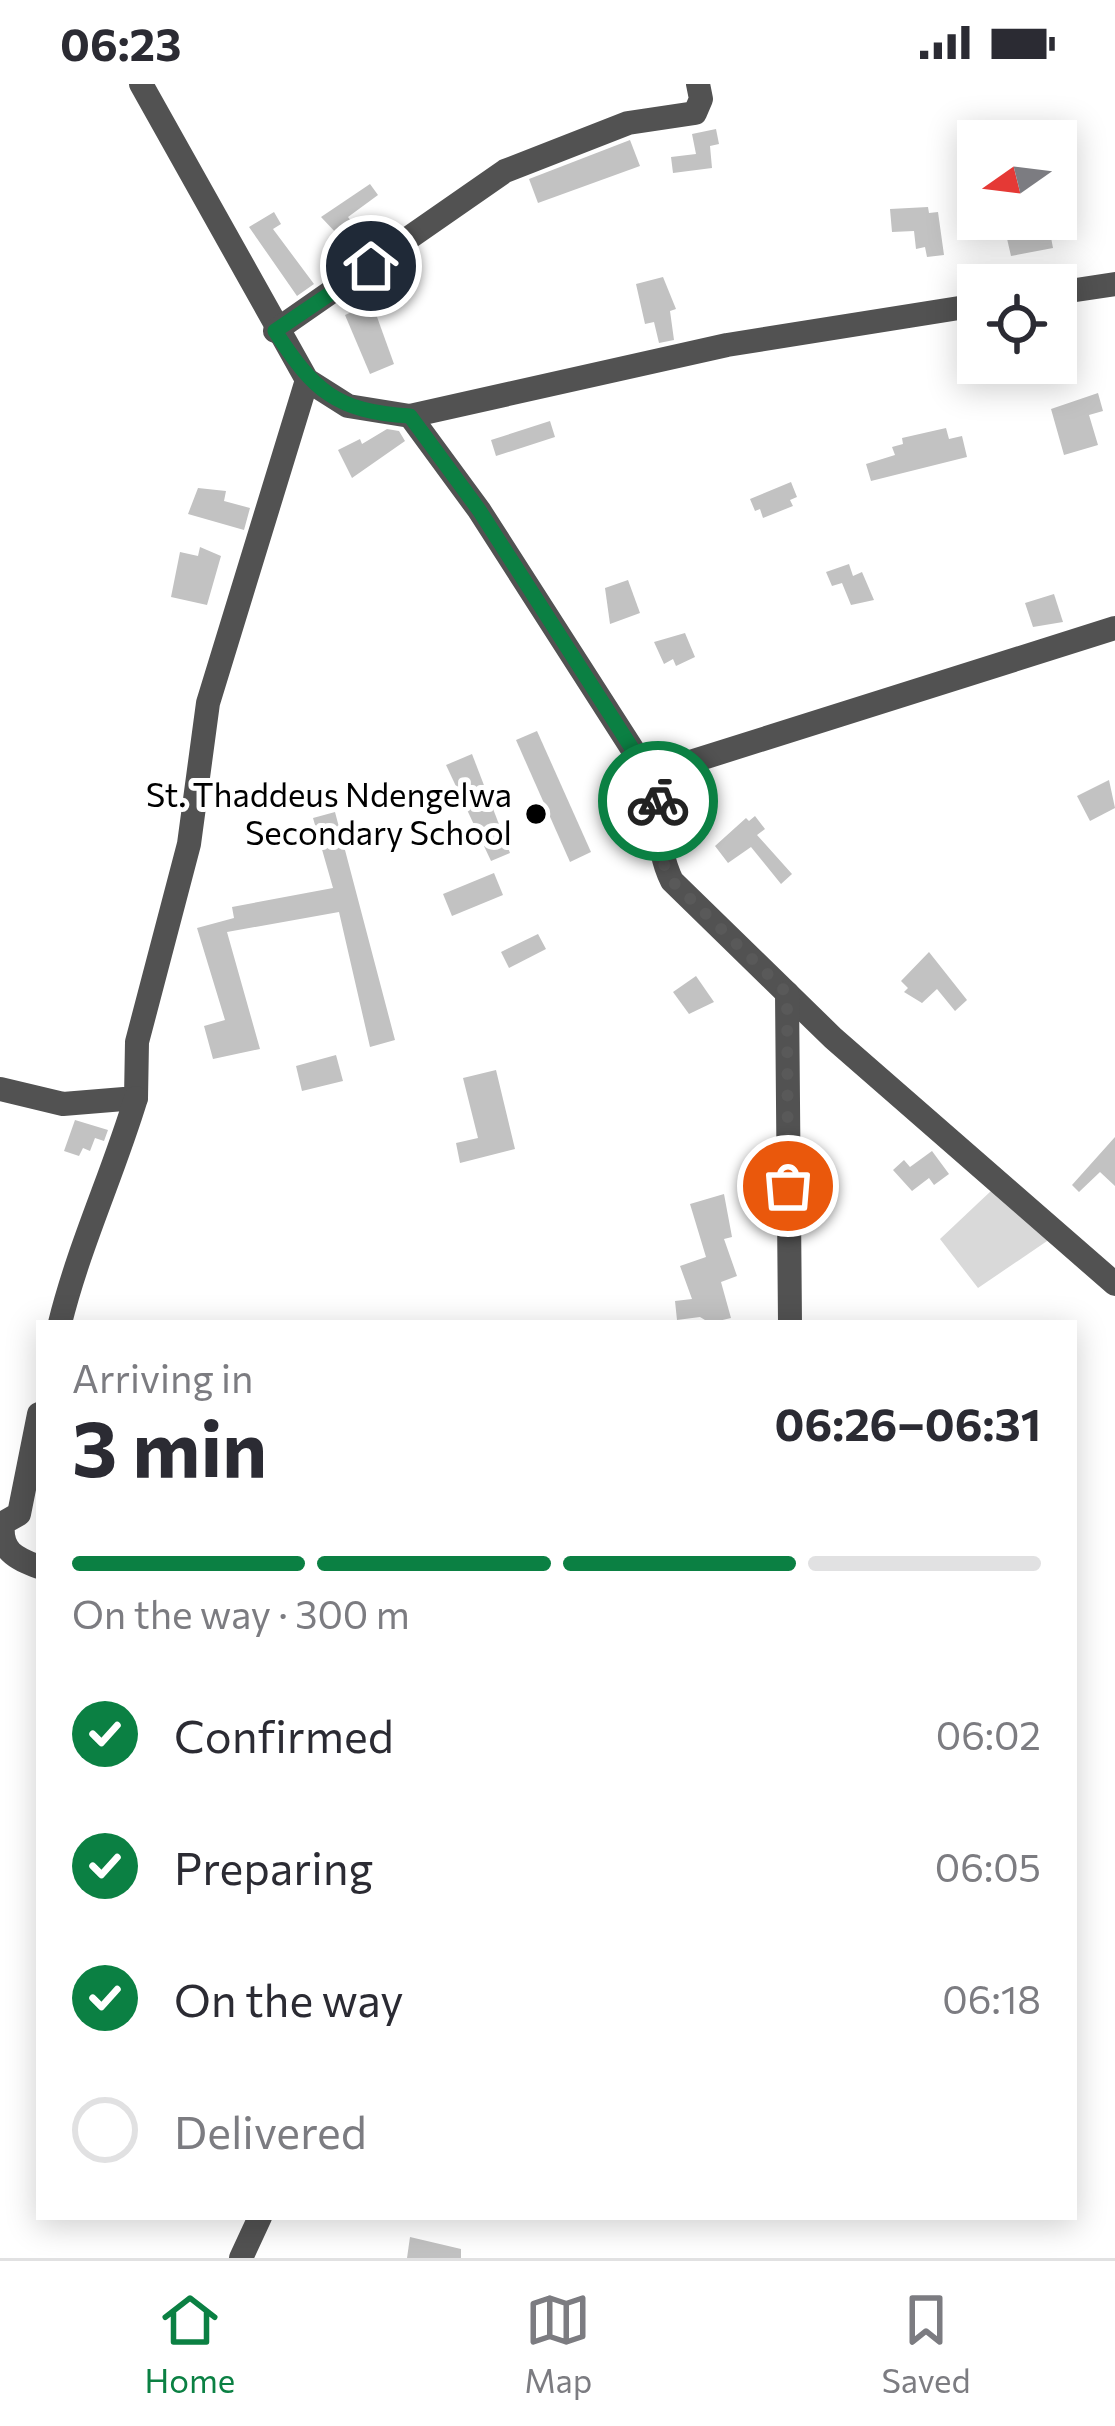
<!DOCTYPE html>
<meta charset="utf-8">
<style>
body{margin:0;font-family:Commissioner,sans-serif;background:#f7f7f7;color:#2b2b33;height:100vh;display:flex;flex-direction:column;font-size:45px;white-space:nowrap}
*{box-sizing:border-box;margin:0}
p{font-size:39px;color:#7c7c81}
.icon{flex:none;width:66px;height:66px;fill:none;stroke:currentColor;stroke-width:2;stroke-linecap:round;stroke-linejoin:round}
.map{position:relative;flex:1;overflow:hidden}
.drawer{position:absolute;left:36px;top:1236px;width:1041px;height:900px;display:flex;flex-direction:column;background:#fff;border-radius:0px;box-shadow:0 6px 30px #0003}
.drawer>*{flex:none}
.needle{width:78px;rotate:256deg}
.buttons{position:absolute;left:957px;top:36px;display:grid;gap:24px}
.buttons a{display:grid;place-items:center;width:120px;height:120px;border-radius:0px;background:#fff;box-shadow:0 6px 30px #0003;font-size:60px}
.pin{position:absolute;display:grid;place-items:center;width:102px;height:102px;color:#fff;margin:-51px;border:6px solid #fff;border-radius:50%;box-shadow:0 3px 12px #0007}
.courier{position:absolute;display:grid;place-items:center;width:120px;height:120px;margin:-60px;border:9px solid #0b8043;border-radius:50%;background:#fff;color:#222;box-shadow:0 3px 15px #0007}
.head em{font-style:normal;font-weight:700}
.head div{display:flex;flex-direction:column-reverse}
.head{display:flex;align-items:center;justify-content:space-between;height:204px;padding:0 36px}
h1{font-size:78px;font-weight:700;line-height:90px}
.bar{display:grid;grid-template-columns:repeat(4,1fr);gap:18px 12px;align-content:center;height:144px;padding:0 36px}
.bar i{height:15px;border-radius:9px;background:#e1e1e2}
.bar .current{background:#0b8043}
.bar p{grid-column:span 4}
ol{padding:0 36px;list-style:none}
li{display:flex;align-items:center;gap:36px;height:132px}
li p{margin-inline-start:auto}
li .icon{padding:12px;border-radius:50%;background:#0b8043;color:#fff;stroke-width:4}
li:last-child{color:#7c7c81}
li i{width:66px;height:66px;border:6px solid #e1e1e2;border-radius:50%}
.status{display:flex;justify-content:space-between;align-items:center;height:84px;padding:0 60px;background:#fff;direction:ltr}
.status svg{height:33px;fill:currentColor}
.dock{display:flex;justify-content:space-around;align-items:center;height:168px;border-top:3px solid #e1e1e2;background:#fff;font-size:33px;color:#7c7c81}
.dock a{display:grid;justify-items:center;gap:6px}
.dock .current{color:#0b8043}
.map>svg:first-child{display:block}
.green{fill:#d9d9d9}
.building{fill:#c2c2c2}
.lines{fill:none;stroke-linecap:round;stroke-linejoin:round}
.minor{stroke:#525252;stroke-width:24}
.done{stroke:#595959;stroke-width:12;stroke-dasharray:0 21.6}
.route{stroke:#0b8043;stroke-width:15}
.poi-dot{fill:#000;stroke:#fff;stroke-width:4.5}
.labels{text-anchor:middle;stroke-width:10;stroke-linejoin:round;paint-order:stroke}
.poi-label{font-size:33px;fill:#000;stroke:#fff;text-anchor:end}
</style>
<div class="status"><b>06:23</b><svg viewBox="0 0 49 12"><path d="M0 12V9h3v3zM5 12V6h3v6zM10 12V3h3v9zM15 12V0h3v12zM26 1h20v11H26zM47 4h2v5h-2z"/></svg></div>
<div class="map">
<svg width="1115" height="2174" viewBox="0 0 1115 2174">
<rect width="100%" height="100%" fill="#fff"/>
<!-- green -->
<path class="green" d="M992,1106L1050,1155L978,1204L940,1155Z"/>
<!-- building -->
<g class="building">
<path d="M716,45L719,60L710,62L712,84L673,89L671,73L696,70L692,50Z"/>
<path d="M630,56L640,82L538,119L529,95Z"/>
<path d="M370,100L378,111L348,133L369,161L318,197L356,170L321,133Z"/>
<path d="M928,123L929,129L938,128L944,171L927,173L925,163L916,165L914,147L892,148L890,125Z"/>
<path d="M274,128L281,140L273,145L314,200L297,212L249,143Z"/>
<path d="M1048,137L1053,164L1011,172L1005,146Z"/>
<path d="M663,193L676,225L670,227L674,256L659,259L654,238L645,240L636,200Z"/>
<path d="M372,219L394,280L370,290L345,231Z"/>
<path d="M1098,309L1103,327L1089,331L1098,361L1064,371L1051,325Z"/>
<path d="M550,337L555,353L496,372L491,356Z"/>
<path d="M946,344L949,355L962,352L967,373L871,397L866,380L895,371L892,363L903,360L902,354Z"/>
<path d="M387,345L399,347L405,357L352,394L338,366L360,355L362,360Z"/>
<path d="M791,398L797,413L790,416L793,422L763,434L760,425L755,427L750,415Z"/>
<path d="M198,404L226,407L224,417L250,424L244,446L188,430Z"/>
<path d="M200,463L221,472L207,521L171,513L180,468L198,472Z"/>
<path d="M849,480L853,492L862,488L874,516L851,521L842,499L832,502L826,488Z"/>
<path d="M628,496L640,529L610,540L605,504Z"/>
<path d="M1054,510L1063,538L1033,543L1025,519Z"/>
<path d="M685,549L695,573L676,582L673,575L664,580L654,558Z"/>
<path d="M537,647L591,768L570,778L516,656Z"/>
<path d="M472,670L510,769L491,777L446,681Z"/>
<path d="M1109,696L1115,724L1090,737L1077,712Z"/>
<path d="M335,728L395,956L370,963L339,828L227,848L260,965L213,975L204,942L225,936L197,844L234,834L232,823L333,804L313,734Z"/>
<path d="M755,732L765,745L757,751L792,790L781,800L751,763L728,779L715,762L746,734L749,737Z"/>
<path d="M494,789L503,811L452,832L443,810Z"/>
<path d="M538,850L546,865L509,884L501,868Z"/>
<path d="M929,868L967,916L955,927L937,905L922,919L904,908L908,904L901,897Z"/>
<path d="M696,892L714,918L689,930L673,908Z"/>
<path d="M336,971L343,997L302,1007L296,982Z"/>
<path d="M496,986L515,1065L460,1079L456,1059L478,1054L463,994Z"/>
<path d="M75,1036L108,1046L104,1057L95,1054L90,1067L83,1064L79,1072L64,1067Z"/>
<path d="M1115,1053V1102L1100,1088L1079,1108L1072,1101Z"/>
<path d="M932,1067L949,1090L934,1101L929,1094L912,1107L893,1086L904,1076L910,1083Z"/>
<path d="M724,1110L732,1153L724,1155L737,1192L721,1198L731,1234L710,1239L700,1233L677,1236L675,1217L692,1215L680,1182L706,1173L690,1120Z"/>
<path d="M410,2153L461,2165V2174H407Z"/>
</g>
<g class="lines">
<!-- minor -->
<g class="minor">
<path d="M141,0L307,296L348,322L410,332L479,426L649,691"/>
<path d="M1056,209L1115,200"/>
<path d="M275,247L505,87L628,39L695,29L701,15L698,0"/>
<path d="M410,332L727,261L978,221"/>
<path d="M1115,544L649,691C661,727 655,763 672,797L833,954L1115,1200"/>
<path d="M787,909L790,1239"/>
<path d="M0,1005L63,1020L136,1014L137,958L189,760L208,619L307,296"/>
<path d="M60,1239C79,1162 113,1090 136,1014"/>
<path d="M39,1330L19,1430L3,1439C0,1467 15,1474 39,1483"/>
<path d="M241,2174L260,2133"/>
</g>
</g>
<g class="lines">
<!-- done -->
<path class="done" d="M658,717L661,774L672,797L787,909L788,1102"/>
<!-- route -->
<path class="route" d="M371,182L275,247C313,306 336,328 410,332L479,426L649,691L658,717"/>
</g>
<!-- markers -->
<circle class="poi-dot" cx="536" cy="730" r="12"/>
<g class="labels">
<!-- poi labels -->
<g class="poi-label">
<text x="512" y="723">St. Thaddeus Ndengelwa<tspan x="512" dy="38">Secondary School</tspan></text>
</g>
</g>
</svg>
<div class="buttons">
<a><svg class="needle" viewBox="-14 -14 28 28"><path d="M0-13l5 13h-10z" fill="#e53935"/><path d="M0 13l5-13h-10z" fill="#7c7c81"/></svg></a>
<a><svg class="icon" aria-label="locate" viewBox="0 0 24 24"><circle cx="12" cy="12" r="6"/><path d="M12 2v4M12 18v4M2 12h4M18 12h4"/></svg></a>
</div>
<div class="pin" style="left:788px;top:1102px;background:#ea580c"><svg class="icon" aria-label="bag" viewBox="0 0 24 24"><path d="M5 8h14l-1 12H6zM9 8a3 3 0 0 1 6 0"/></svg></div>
<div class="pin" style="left:371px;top:182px;background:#1f2937"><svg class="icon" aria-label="home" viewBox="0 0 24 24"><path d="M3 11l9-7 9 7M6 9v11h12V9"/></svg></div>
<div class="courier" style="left:658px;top:717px"><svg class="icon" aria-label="bike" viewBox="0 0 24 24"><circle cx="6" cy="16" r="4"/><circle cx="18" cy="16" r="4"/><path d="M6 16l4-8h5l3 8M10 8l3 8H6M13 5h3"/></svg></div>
<section class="drawer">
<div class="head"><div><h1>3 min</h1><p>Arriving in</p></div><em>06:26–06:31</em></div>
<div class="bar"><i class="current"></i><i class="current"></i><i class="current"></i><i></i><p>On the way · 300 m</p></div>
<ol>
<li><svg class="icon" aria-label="check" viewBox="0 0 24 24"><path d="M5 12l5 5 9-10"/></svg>Confirmed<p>06:02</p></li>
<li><svg class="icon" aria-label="check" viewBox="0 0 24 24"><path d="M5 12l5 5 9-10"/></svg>Preparing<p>06:05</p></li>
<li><svg class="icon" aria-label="check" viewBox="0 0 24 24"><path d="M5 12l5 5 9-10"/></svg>On the way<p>06:18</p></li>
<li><i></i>Delivered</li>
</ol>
</section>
</div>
<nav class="dock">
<a class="current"><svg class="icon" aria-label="home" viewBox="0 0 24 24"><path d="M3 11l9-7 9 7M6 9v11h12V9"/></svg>Home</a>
<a><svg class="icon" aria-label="map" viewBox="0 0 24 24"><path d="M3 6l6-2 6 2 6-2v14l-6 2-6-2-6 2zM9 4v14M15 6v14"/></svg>Map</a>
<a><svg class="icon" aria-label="saved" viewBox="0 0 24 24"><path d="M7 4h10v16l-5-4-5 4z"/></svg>Saved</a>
</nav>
